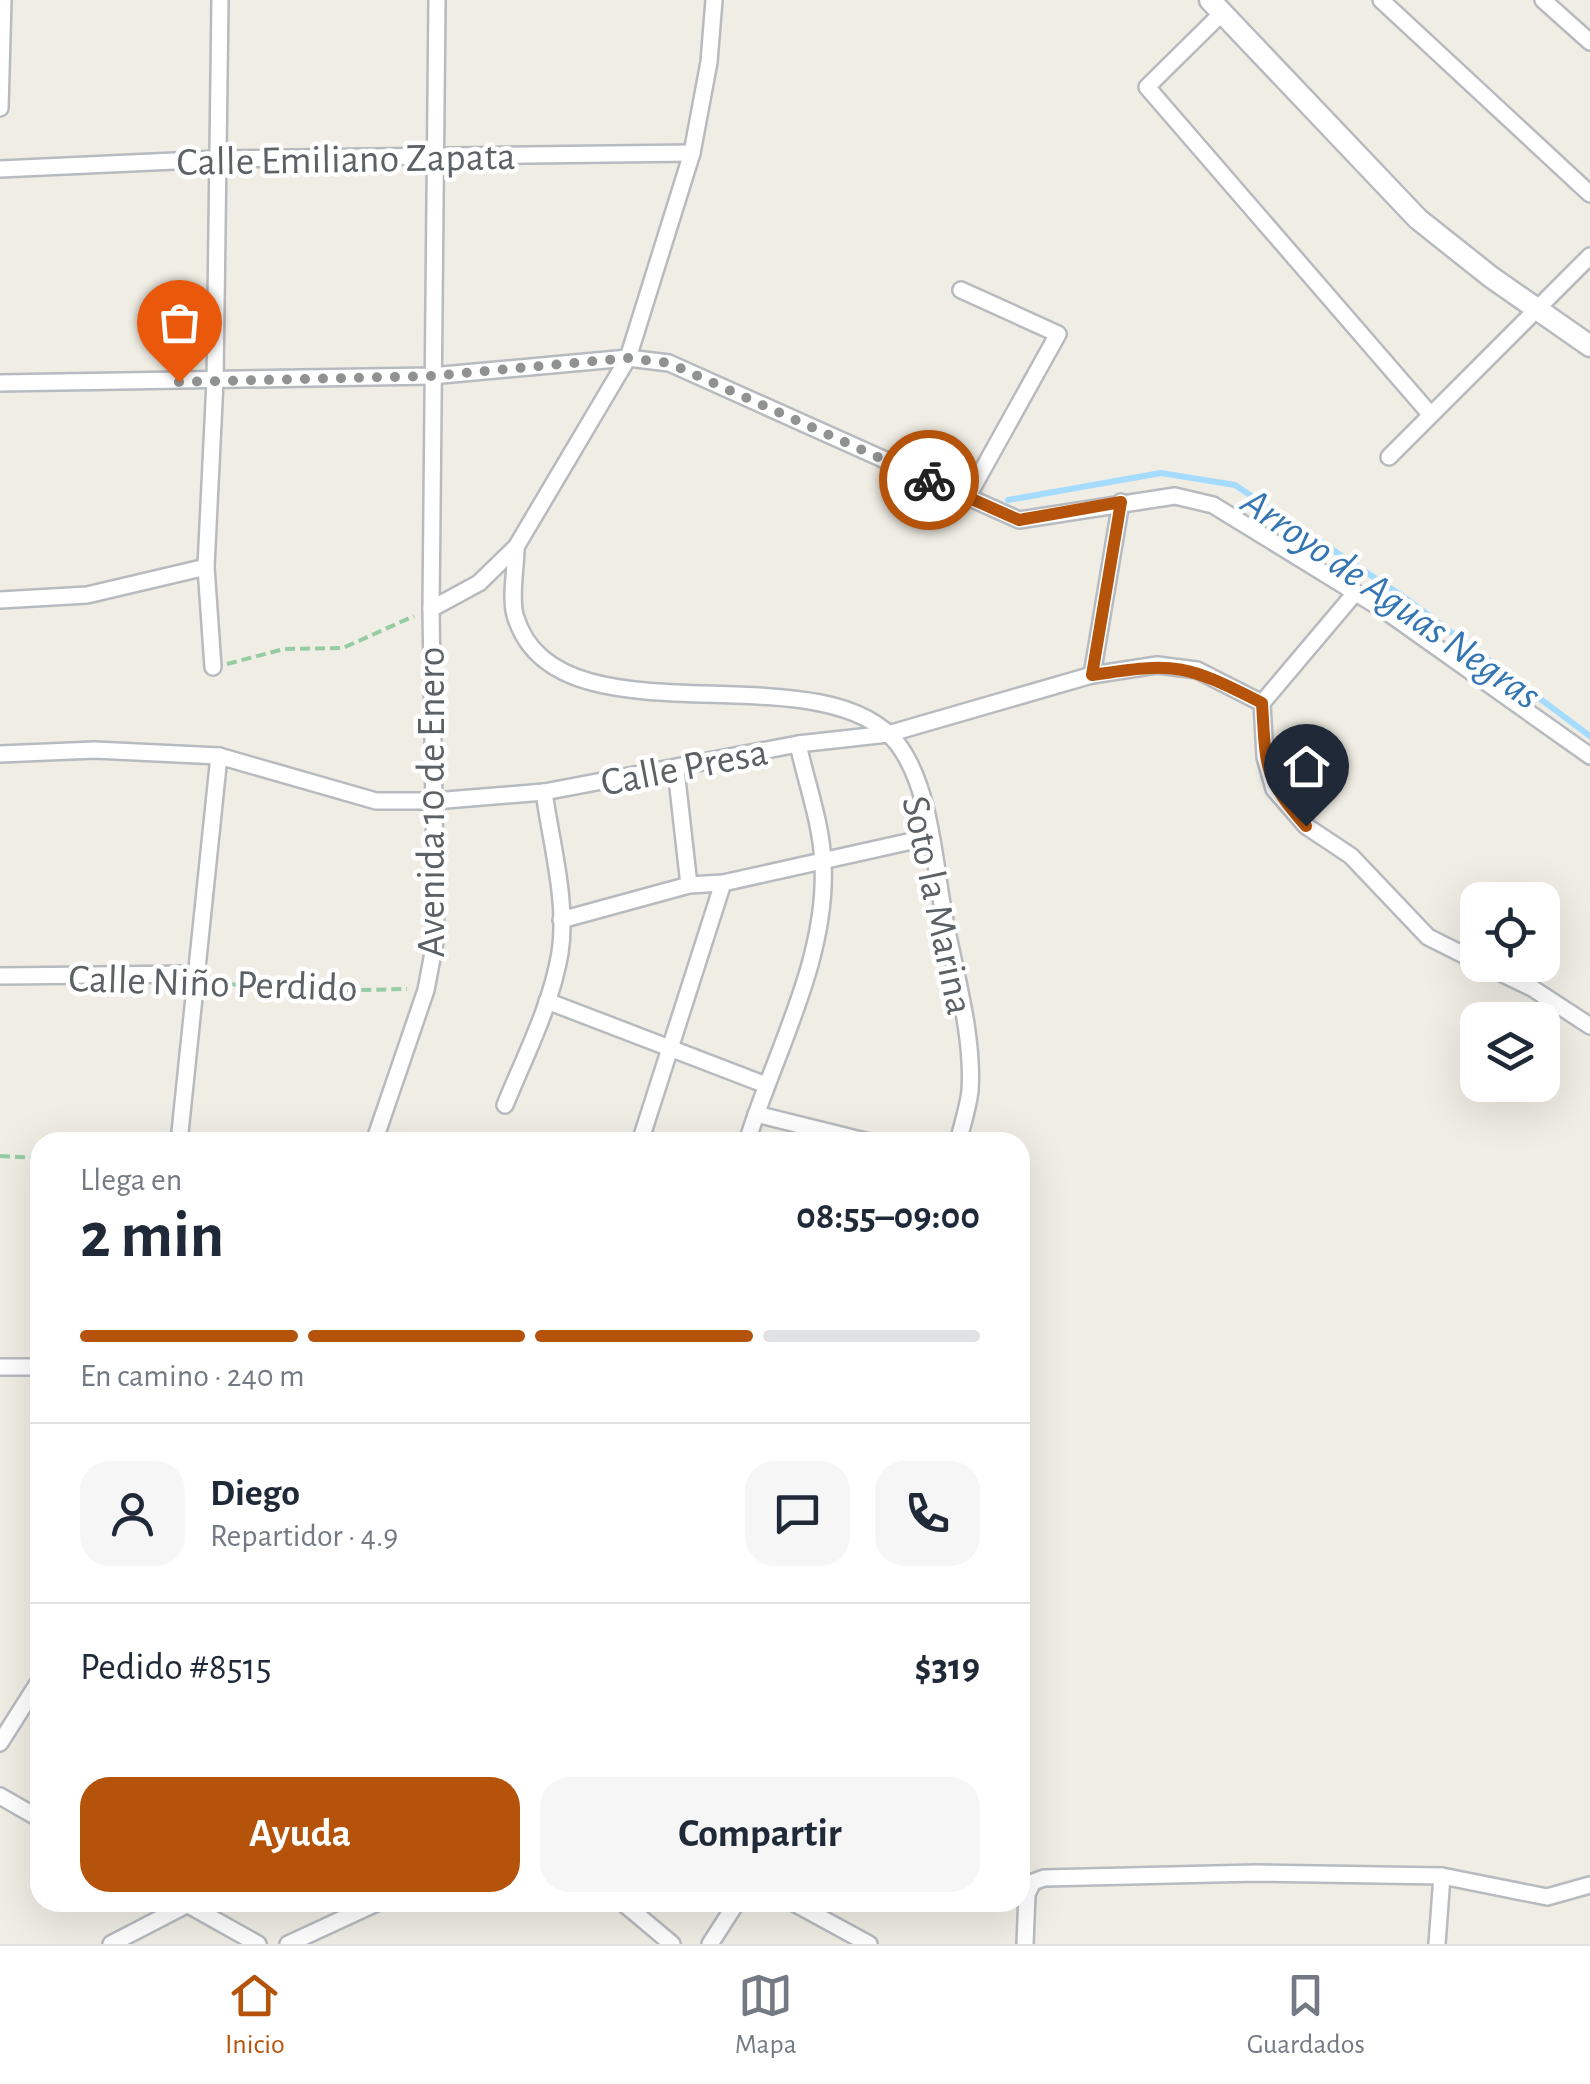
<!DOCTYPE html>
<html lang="es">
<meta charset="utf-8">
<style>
body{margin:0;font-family:"Alegreya Sans",sans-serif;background:#f6f6f7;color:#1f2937;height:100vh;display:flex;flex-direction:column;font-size:38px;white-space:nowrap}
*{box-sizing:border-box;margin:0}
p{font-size:32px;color:#747a83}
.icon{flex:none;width:55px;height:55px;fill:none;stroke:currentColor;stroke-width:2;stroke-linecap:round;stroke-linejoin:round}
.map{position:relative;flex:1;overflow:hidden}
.drawer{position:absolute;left:30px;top:1132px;width:1000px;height:780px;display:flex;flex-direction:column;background:#fff;border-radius:30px;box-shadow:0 10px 40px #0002}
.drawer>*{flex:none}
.buttons{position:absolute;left:1460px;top:882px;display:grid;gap:20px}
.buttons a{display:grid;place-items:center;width:100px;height:100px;border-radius:20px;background:#fff;box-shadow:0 10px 40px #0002;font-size:50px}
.pin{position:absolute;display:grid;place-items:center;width:85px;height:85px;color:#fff;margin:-102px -42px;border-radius:50% 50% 50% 0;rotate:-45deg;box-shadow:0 0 10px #0007}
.pin .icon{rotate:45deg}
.courier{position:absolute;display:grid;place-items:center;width:100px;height:100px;margin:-50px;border:8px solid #b45309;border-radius:50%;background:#fff;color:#222;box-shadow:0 2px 12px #0007}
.headline em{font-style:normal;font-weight:600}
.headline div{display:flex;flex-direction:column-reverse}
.headline{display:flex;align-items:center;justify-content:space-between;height:170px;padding:0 50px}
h1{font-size:65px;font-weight:600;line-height:75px}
.bar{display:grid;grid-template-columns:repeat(4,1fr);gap:15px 10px;align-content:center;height:120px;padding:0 50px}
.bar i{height:12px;border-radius:8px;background:#e0e1e3}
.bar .active{background:#b45309}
.bar p{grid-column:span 4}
.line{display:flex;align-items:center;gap:25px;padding:0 50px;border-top:2px solid #e0e1e3}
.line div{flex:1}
.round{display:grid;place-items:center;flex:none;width:105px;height:105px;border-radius:30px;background:#f6f6f7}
.button{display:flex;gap:20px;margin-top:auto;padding:20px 50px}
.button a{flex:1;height:115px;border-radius:30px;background:#b45309;color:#fff;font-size:40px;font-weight:600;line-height:115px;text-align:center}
.button a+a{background:#f6f6f7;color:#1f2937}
.tab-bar{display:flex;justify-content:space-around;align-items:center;height:140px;border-top:2px solid #e0e1e3;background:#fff;font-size:28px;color:#747a83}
.tab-bar a{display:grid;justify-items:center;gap:5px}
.tab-bar .active{color:#b45309}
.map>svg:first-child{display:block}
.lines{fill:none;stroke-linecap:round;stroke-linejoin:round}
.stream{stroke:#a5dbff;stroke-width:6}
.minor-casing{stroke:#b7bbc0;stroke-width:20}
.tertiary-casing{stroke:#b7bbc0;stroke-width:25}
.path{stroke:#96cca4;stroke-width:4;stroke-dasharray:10 5;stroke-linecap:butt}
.minor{stroke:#fff;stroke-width:15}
.tertiary{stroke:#fff;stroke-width:20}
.done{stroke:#909292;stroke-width:10;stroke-dasharray:0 18}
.route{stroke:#b45309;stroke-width:12}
.labels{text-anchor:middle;stroke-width:9;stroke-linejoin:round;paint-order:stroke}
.street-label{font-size:40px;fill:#5c6166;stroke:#fff}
.water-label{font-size:42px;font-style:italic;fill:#3476b3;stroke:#fff}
</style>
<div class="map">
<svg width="1590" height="1944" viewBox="0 0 1590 1944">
<rect width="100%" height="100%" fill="#f0ede4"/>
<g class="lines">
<!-- stream -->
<path class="stream" d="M1008,500L1161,473L1235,485L1408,600L1590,736"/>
<!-- minor casing -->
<g class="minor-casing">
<g id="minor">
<path d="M1381,0L1590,194"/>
<path d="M1543,0L1590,42"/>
<path d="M1223,12L1147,87L1430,414"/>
<path d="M0,108L3,0"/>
<path d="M0,169L218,159L692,153"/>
<path d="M961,290L1058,334L968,496"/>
<path d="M0,383L431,376L628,358L669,363L1019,520L1175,496L1213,505L1387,612L1590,756"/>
<path d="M1389,457L1590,256"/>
<path d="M516,547C516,568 510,596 515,615C554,751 820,646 897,743C930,786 934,859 943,910C953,967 974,1033 970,1091C968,1108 962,1126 958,1142"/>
<path d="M0,600L87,595L206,567"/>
<path d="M431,609L479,583L516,547L628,358L692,153L709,62L714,0"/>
<path d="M213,667L206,567L215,381L220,0"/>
<path d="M1092,675L1121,502"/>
<path d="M1262,703L1355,593"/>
<path d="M0,754L95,750L219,756L376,801H434L544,792L798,744L888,734L1092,675L1157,665L1197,670L1262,703L1265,757L1274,789L1306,826L1351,856L1428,937L1478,962"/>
<path d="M676,770L689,885"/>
<path d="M561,920L689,885L723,883L930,837"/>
<path d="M1484,965L1532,988L1590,1026"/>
<path d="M0,976L194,974"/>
<path d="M547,1001L766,1085"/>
<path d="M505,1105C525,1056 551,1006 560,953C568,902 551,843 544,792"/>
<path d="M756,1114L869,1142"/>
<path d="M179,1142L219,756"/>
<path d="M374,1142L426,990L436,937L431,609L437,0"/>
<path d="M640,1142L723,883"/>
<path d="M747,1142C774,1054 828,959 823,864C822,825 806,782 798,744"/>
<path d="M0,1367H40"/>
<path d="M0,1743L40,1680"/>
<path d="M0,1796L40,1819"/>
<path d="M183,1902L258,1944"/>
<path d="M622,1902L672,1944"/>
<path d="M792,1902L869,1944"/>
<path d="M111,1944L192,1902"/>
<path d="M288,1944L379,1902"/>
<path d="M710,1944L737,1902"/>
<path d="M1025,1944L1027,1894L1033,1882L1044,1878L1256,1873L1442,1876L1547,1897L1590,1885"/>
<path d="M1437,1944L1442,1876"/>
</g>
</g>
<!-- tertiary casing -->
<g class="tertiary-casing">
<path id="tertiary" d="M1210,0L1418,219L1491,277L1590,346"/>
</g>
<!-- path -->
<g class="path">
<path d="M227,664L284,649L343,648L414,616"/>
<path d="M213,979L262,992L407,989"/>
<path d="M0,1156L40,1158"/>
</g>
<!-- minor -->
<use href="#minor" class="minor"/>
<!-- tertiary -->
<use href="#tertiary" class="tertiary"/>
</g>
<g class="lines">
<!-- done -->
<path class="done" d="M179,382L432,376L628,358L669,363L929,480"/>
<!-- route -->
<path class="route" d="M929,480L1019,520L1121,502L1092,675C1177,662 1185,664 1262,703C1266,767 1263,777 1306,826"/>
</g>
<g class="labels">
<!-- street labels -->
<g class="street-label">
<text transform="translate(346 158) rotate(-1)" y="14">Calle Emiliano Zapata</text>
<text transform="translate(684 766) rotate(-11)" y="14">Calle Presa</text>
<text transform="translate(430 802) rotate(-90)" y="14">Avenida 10 de Enero</text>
<text transform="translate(939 905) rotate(78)" y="14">Soto la Marina</text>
<text transform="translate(213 982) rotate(2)" y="14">Calle Niño Perdido</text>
</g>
<!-- water labels -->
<g class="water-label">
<text transform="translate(1392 597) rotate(35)" y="15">Arroyo de Aguas Negras</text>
</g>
</g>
</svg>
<div class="buttons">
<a><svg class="icon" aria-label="locate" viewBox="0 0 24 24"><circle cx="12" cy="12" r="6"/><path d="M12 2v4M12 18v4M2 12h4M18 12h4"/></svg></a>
<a><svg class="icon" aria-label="layers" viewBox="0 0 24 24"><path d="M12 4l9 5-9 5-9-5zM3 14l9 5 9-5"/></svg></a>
</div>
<div class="pin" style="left:179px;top:382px;background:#ea580c"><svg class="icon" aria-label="bag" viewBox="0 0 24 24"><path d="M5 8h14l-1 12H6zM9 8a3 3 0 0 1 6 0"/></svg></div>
<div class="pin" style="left:1306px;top:826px;background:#1f2937"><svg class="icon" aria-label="home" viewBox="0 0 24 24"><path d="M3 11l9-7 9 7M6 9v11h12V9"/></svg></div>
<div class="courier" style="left:929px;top:480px"><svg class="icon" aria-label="bike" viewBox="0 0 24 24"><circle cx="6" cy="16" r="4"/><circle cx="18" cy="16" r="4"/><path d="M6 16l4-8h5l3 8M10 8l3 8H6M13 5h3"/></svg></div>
<section class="drawer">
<div class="headline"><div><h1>2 min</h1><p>Llega en</p></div><em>08:55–09:00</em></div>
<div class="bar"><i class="active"></i><i class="active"></i><i class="active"></i><i></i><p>En camino · 240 m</p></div>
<div class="line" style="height:180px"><a class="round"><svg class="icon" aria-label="person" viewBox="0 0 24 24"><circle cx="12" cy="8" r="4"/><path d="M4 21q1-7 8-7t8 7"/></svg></a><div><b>Diego</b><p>Repartidor · 4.9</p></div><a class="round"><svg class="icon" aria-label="chat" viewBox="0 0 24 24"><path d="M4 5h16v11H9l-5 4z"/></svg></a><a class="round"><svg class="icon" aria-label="phone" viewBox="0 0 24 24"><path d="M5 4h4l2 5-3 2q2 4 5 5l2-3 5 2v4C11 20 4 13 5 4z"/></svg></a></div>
<div class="line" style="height:130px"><div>Pedido #8515</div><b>$319</b></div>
<div class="button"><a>Ayuda</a><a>Compartir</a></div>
</section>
</div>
<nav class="tab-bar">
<a class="active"><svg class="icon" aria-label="home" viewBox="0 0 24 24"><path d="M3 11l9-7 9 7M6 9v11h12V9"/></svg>Inicio</a>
<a><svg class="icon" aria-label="map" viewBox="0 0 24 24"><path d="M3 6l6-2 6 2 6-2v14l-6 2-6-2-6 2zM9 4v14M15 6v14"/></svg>Mapa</a>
<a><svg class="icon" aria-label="saved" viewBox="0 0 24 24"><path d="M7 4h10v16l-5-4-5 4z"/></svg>Guardados</a>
</nav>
